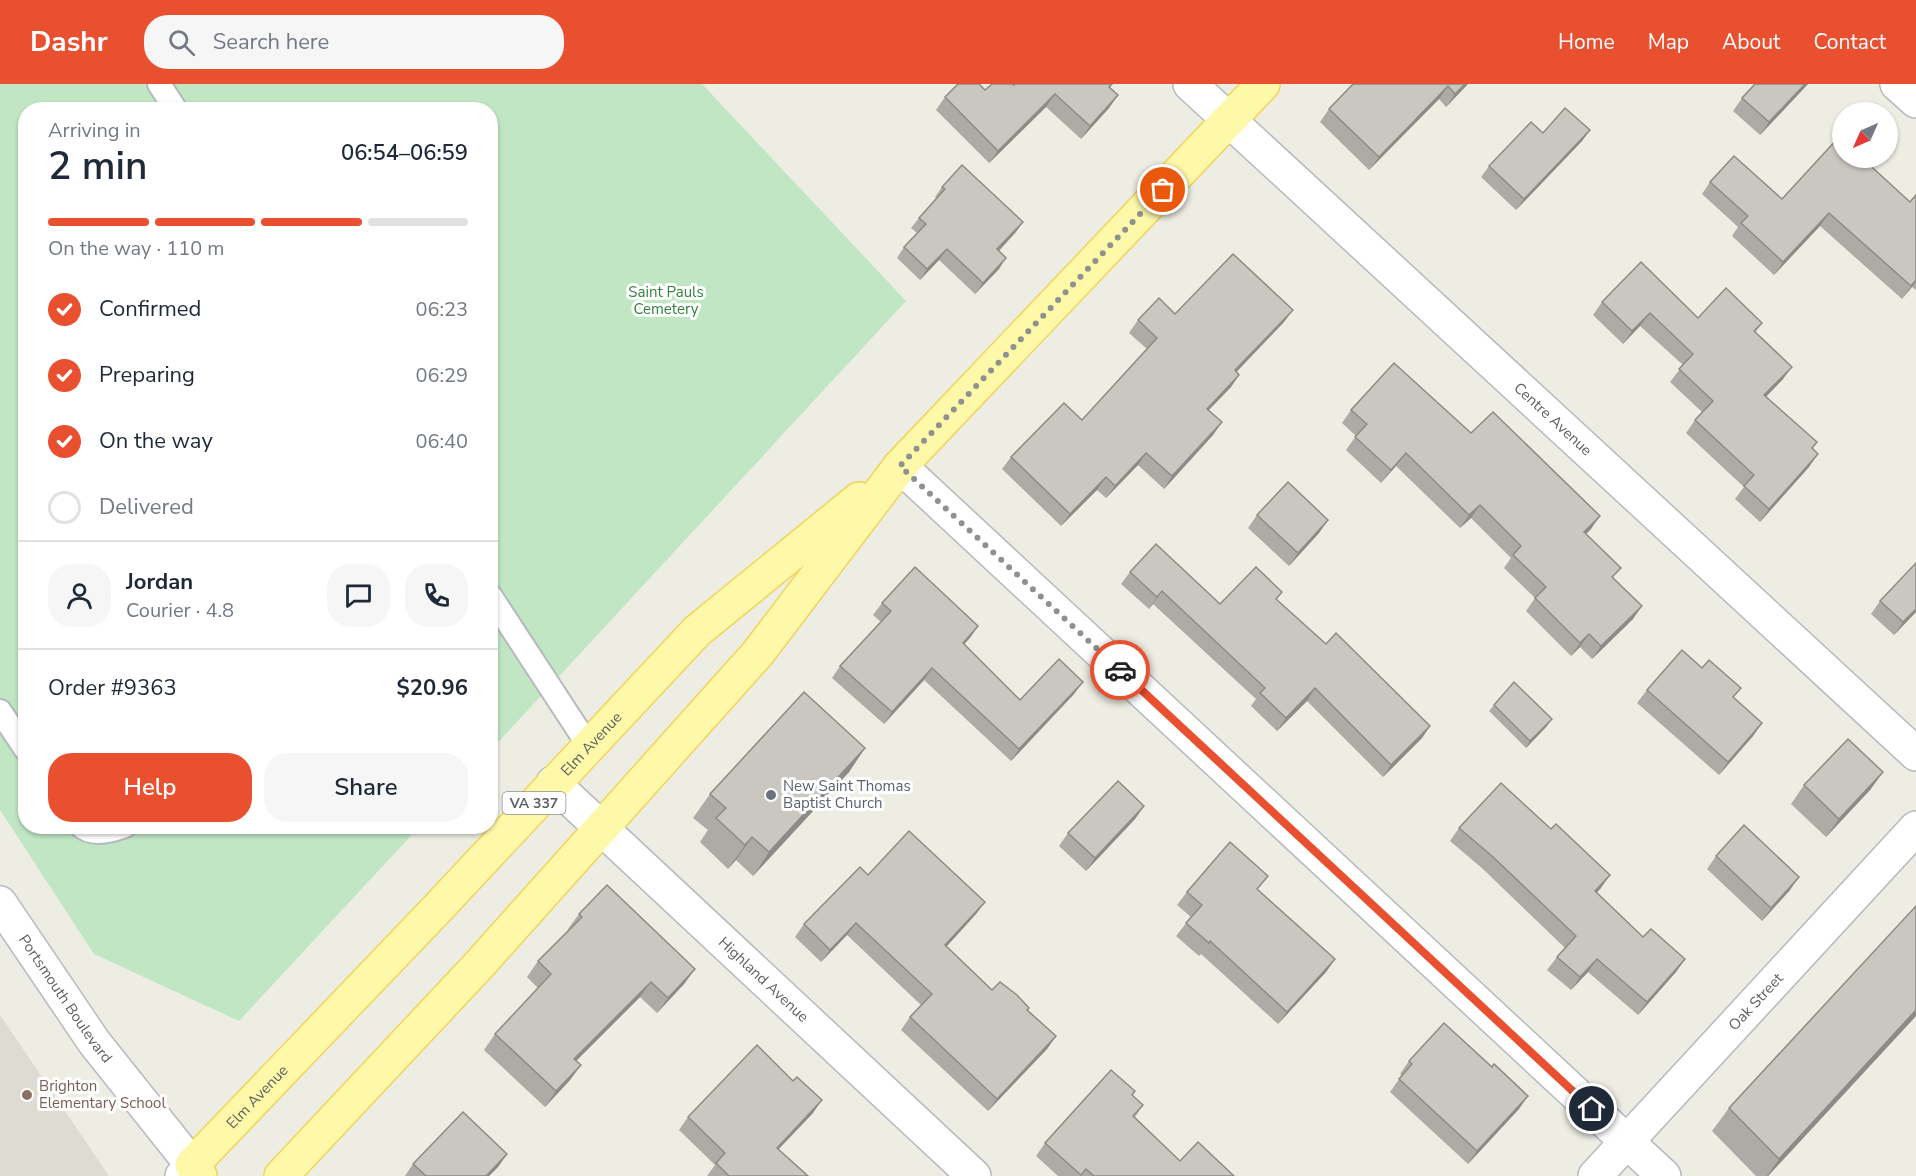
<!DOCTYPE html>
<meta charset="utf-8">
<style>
body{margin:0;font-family:"Nunito Sans",sans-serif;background:#f6f6f7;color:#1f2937;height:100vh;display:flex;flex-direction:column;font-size:22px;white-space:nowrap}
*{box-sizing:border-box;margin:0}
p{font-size:20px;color:#747a83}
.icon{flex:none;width:33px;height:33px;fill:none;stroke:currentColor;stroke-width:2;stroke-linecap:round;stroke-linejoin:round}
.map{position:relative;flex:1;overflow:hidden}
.panel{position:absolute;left:18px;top:18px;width:480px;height:732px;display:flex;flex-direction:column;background:#fff;border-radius:24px;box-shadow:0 2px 4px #0004}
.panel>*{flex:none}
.needle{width:39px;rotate:225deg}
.controls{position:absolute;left:1832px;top:18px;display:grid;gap:12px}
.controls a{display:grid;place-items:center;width:66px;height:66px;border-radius:50%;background:#fff;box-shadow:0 2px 4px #0004;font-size:30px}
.pin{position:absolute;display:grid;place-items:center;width:51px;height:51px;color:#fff;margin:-26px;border:3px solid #fff;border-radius:50%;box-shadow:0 2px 6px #0007}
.courier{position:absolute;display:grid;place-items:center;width:60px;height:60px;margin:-30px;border:4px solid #e85030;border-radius:50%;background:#fff;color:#222;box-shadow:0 2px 8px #0007}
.summary em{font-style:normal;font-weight:600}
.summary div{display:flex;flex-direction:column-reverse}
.summary{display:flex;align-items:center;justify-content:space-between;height:102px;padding:0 30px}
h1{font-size:39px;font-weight:600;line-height:45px}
.bar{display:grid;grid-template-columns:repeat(4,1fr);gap:9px 6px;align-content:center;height:72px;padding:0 30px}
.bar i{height:8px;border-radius:4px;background:#e0e1e3}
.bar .on{background:#e85030}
.bar p{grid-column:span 4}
.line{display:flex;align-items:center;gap:15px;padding:0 30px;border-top:2px solid #e0e1e3}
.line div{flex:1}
.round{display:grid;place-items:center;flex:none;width:63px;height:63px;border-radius:24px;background:#f6f6f7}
ol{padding:0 30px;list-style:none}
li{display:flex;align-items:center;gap:18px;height:66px}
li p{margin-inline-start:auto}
li .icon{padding:6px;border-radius:50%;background:#e85030;color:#fff;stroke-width:4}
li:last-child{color:#747a83}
li i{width:33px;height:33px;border:3px solid #e0e1e3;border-radius:50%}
.button{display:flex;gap:12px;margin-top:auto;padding:12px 30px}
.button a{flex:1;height:69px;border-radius:24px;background:#e85030;color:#fff;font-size:24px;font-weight:600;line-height:69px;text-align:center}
.button a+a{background:#f6f6f7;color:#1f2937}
header{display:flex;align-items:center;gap:36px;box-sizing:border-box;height:84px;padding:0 30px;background:#e85030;color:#fff}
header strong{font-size:28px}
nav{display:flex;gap:33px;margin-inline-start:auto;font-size:21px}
.search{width:420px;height:54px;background:#f6f6f7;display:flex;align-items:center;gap:15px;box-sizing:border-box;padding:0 21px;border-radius:24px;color:#747a83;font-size:22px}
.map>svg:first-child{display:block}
.education{fill:#dedcd2}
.green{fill:#c0e6c4}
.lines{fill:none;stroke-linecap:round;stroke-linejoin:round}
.lane-casing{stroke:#b6b9be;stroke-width:26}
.street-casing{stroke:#b6b9be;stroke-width:36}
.secondary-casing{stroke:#b7b9c0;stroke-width:36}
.primary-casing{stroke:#f0d55a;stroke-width:36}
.lane{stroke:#fff;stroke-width:22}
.street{stroke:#fff;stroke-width:33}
.secondary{stroke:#fff;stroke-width:33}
.primary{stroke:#fef9a8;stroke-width:33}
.wall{fill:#aeaba6}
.shaded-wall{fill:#8d8b87}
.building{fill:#cac7c1;stroke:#8d8b87;stroke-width:1.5}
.done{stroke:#8f9191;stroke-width:6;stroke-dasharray:0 10.8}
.route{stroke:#e85030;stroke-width:8}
.worship-dot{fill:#6b7280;stroke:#fff;stroke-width:2}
.education-dot{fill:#8d6e63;stroke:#fff;stroke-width:2}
.labels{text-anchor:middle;stroke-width:6;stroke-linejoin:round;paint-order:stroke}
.shield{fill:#fff;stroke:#8d8f92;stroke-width:1.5}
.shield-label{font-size:14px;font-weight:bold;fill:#5c5f64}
.park-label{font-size:15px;fill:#348240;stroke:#fff}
.street-label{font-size:15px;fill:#5c5f64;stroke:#fff}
.worship-label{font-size:15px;fill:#5b616d;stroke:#fff;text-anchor:start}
.education-label{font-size:15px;fill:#785e54;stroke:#fff;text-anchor:start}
</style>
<header>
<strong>Dashr</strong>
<div class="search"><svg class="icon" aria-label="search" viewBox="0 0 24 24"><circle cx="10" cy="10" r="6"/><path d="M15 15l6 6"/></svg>Search here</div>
<nav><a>Home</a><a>Map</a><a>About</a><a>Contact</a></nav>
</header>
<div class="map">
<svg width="1916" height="1092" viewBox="0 0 1916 1092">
<rect width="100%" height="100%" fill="#eeede4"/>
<!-- education -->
<path class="education" d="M0,931L109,1092H0Z"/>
<!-- green -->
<path class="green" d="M0,0H702L906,217L491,666L490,26H26V742L419,743L239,937L94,870L0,726Z"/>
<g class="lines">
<!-- lane casing -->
<g class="lane-casing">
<g id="lane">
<path d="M159,0L176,26"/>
<path d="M490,511L588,661"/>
<path d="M0,627L26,666"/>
<path d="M81,742C92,752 112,747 125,742"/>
</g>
</g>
<!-- street casing -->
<g class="street-casing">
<g id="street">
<path id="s1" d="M1190,0L1916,670"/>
<path d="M1897,0L1916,17"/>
<path d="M900,382L1664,1092"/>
<path id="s2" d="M553,699L974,1092"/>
<path id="s3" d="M1595,1092L1916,744"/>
</g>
</g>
<!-- secondary casing -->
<g class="secondary-casing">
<g id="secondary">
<path id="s4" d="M0,819L94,958L192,1081L182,1092"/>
</g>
</g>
<!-- primary casing -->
<g class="primary-casing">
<g id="primary">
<path id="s5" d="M200,1092L192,1081L435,827L697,547L859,415"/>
<path d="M281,1092L478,882L758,569L900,382L1263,0"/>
</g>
</g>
<!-- lane -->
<use href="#lane" class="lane"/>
<!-- street -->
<use href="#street" class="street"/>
<!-- secondary -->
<use href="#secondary" class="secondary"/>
<!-- primary -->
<use href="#primary" class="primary"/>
</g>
<!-- wall -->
<g class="wall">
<path d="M1112,0L1110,3L1118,11L1109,24L1081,55L1046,23L989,79L936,26L945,13L1014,1Z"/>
<path d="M1353,0H1468L1446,23L1439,15L1369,86L1320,38L1329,25Z"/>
<path d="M1755,0H1808L1760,51L1733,27L1742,14Z"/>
<path d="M1590,46L1582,57L1516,126L1481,93L1489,82L1543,49Z"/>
<path d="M1710,98L1782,115L1910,118L1916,111V206L1912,203L1902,215L1820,142L1774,191L1732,152L1738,143L1702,110Z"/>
<path d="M942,103L1023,138L1015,149L999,167V185L975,210L939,176L920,196L897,174L904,163L917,149L911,144L919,134L936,114L935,113Z"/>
<path d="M1602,218L1698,234L1762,239L1755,249L1783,295L1766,313L1812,365L1809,383L1760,438L1735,415L1744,403L1686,349L1695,336L1702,328L1670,298L1683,281L1640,242L1623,260L1593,231Z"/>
<path d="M1175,230L1284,238L1236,288L1239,291L1231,303L1209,326L1222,338L1213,351L1164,405L1138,381L1106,414L1097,406L1061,442L1002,385L1011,373L1082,336L1147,265L1129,249L1138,236Z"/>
<path d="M1351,326L1471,349L1591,445L1586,450L1614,494L1633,535L1592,575L1580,563L1571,572L1526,527L1535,514L1504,484L1511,474L1471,434L1460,444L1396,382L1381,399L1346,366L1356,352L1342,339Z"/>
<path d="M1257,431L1328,436L1319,449L1289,482L1248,444Z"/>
<path d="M1916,479V528L1894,551L1871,530L1880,517Z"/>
<path d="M1130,488L1220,520L1277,516L1326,560L1430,642L1422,654L1383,693L1307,617L1277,647L1251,622L1256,615L1153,520L1149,525L1121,500Z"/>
<path d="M882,519L978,542L964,560L1020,616L1074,610L1011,677L924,596L884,640L832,594L840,582L881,538L873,531Z"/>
<path d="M1647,606L1734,614L1762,639L1753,652L1719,691L1637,619Z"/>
<path d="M1494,621L1547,642L1526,664L1489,627Z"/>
<path d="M865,664L849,688L753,792L736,776L728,785L700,758L708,746L693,734L710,710Z"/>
<path d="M1883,688L1870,706L1826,753L1791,720L1804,701Z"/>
<path d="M1144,722L1135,735L1086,787L1059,762L1068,749Z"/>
<path d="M1459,744L1601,804L1596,809L1643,853L1685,875L1676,888L1638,931L1588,888L1571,906L1547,886L1557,873L1565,864L1483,785L1450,757Z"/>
<path d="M1716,772L1790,806L1762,837L1707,785Z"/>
<path d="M868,791L985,818L976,830L946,863L992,906L1028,926L1056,952L1047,965L988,1027L901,946L910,933L921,921L847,851L821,878L795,853L804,840Z"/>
<path d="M1258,806L1335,875L1326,888L1278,940L1201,870L1199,872L1176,852L1191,833L1177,821L1187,808Z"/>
<path d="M579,830L695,885L684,900L657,929L640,913L576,977L581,981L570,996L545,1023L484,966L495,950L538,904L527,893L538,877L569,846L568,845Z"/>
<path d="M1916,932L1768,1092H1756L1712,1047L1729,1024Z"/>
<path d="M1409,977L1492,983L1519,1025L1468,1080L1390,1008L1402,991L1400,990Z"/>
<path d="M793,997L813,1029L778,1066L808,1092H707L715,1081L679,1046L688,1033Z"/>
<path d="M1132,1011L1143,1021L1135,1033L1180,1077L1234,1092H1058L1036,1072L1045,1059Z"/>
<path d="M507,1070L498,1083L489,1092H405L413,1080Z"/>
</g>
<!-- shaded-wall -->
<g class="shaded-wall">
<path d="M1465,0H1468L1446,23L1455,10Z"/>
<path d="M1805,0H1808L1760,51L1769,38Z"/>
<path d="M1448,2L1439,15L1369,86L1379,73Z"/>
<path d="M1055,10L1046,23L989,79L998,67Z"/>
<path d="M1118,11L1109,24L1081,55L1090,42Z"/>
<path d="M1590,46L1582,57L1516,126L1524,115Z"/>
<path d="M1829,129L1820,142L1774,191L1783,178Z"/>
<path d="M1023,138L1015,149L990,176L997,165Z"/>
<path d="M947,165L939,176L920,196L927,185Z"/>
<path d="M1006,174L999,185L975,210L983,199Z"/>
<path d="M1916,196V198L1912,203L1902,215Z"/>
<path d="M1293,226L1284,238L1226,299L1235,286Z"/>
<path d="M1650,229L1640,242L1623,260L1632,247Z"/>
<path d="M1792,283L1783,295L1755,324L1764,311Z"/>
<path d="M1239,291L1231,303L1198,337L1207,325Z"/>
<path d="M1222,338L1213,351L1164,405L1172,392Z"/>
<path d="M1146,369L1138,381L1106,414L1115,402Z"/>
<path d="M1406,369L1396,382L1381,399L1391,386Z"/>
<path d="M1818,370L1809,383L1760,438L1769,425Z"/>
<path d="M1106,393L1097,406L1061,442L1070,430Z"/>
<path d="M1480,421L1471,434L1460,444L1469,431Z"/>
<path d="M1600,432L1591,445L1575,461L1584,448Z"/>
<path d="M1328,436L1319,449L1289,482L1298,469Z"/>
<path d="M1162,507L1153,520L1149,525L1157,513Z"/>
<path d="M1642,522L1633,535L1592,575L1601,562Z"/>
<path d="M1916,525V528L1894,551L1903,538Z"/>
<path d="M978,542L970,554L954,571L963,559Z"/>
<path d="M1589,550L1580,563L1571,572L1580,559Z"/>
<path d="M932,584L924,596L884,640L892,628Z"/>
<path d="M1083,598L1074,610L1011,677L1019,665Z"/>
<path d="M1315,604L1307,617L1277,647L1286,634Z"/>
<path d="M1552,635L1547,642L1526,664L1530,657Z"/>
<path d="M1762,639L1753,652L1719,691L1728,678Z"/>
<path d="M1430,642L1422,654L1383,693L1391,681Z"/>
<path d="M865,664L849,688L753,792L769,768Z"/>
<path d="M1883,688L1870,706L1826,753L1839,735Z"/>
<path d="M1144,722L1135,735L1086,787L1095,774Z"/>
<path d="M752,753L736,776L728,785L745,761Z"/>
<path d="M1610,791L1601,804L1586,820L1595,807Z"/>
<path d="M1799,793L1790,806L1762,837L1771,824Z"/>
<path d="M985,818L976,830L936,874L945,861Z"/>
<path d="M856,839L847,851L821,878L830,866Z"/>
<path d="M1335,875L1326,888L1278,940L1287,928Z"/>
<path d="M1597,875L1588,888L1571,906L1580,893Z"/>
<path d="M1685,875L1676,888L1638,931L1647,918Z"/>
<path d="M695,885L684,900L657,929L668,914Z"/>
<path d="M651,898L640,913L563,990L574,975Z"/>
<path d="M1916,926V932L1768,1092H1767L1779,1075Z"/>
<path d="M1056,952L1047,965L988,1027L997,1015Z"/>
<path d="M581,981L570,996L545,1023L556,1007Z"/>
<path d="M1528,1012L1519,1025L1468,1080L1477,1067Z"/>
<path d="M822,1016L813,1029L767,1077L777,1064Z"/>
<path d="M507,1070L498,1083L489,1092H486Z"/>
</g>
<!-- building -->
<g class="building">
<path d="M958,0H979L985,6L992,0H1012L1014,1L1015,0H1112L1109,3L1118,11L1090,42L1055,10L998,67L945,13Z"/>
<path d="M1353,0H1465L1455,10L1448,2L1379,73L1329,25Z"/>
<path d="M1755,0H1805L1769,38L1742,14Z"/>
<path d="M1565,24L1590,46L1524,115L1489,82L1531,38L1543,49Z"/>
<path d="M1839,53L1842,55V74H1862L1910,118L1916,111V196L1911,202L1829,129L1783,178L1741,139L1748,132L1710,98L1734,72L1782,115Z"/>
<path d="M962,81L1023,138L997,165L1006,174L983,199L947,165L927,185L904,163L926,140L919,134L945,105L942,103Z"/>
<path d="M1233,170L1293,226L1235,286L1239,291L1207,325L1222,338L1172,392L1146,369L1115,402L1106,393L1070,430L1011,373L1064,319L1082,336L1157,254L1138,236L1159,214L1175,230Z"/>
<path d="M1641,178L1698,234L1726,204L1762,239L1754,247L1792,283L1764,311L1817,358L1812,364L1818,370L1769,425L1744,402L1754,391L1695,336L1713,317L1679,285L1693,270L1650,229L1632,247L1602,218Z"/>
<path d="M1394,279L1471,349L1493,328L1600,432L1584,448L1621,484L1612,493L1642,522L1601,562L1589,550L1580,559L1535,514L1546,503L1513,471L1521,462L1480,421L1469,431L1406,369L1391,386L1355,353L1367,340L1351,326Z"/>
<path d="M1288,398L1328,436L1298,469L1257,431Z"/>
<path d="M1156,460L1220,520L1256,483L1282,508L1276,515L1326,560L1336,549L1430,642L1391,681L1315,604L1286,634L1260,609L1265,604L1162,507L1157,513L1130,488Z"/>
<path d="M1916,479V525L1903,538L1880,517Z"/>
<path d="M915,483L978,542L963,559L1020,616L1059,575L1083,598L1019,665L932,584L892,628L840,582L891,527L882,519Z"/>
<path d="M1682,566L1702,584L1709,576L1741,604L1733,613L1762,639L1728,678L1647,606Z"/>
<path d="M1514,598L1552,635L1530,657L1494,621Z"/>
<path d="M804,608L865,664L769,768L752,753L745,761L716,734L726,724L710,710Z"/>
<path d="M1848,655L1883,688L1839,735L1804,701Z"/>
<path d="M1118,697L1144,722L1095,774L1068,749Z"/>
<path d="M1501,699L1551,745L1556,740L1610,791L1595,807L1643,853L1651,845L1685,875L1647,918L1597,875L1580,893L1557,873L1576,852L1492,772L1459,744Z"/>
<path d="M1744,741L1799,793L1771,824L1716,772Z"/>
<path d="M909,747L985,818L945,861L992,906L1000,898L1017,911L1029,924L1027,926L1056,952L997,1015L910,933L932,910L856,839L830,866L804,840L860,783L868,791Z"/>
<path d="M1230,758L1268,792L1257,805L1335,875L1287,928L1210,857L1209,859L1186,839L1202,821L1187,808Z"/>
<path d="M607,801L695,885L668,914L651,898L574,975L581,981L556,1007L495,950L551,890L538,877L582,833L579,830Z"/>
<path d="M1916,822V926L1779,1075L1729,1024Z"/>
<path d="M1444,939L1492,983L1494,980L1528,1012L1477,1067L1399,995L1412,980L1409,977Z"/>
<path d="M757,961L793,997L797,993L822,1016L777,1064L808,1092H729L716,1079L725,1069L688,1033Z"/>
<path d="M1111,986L1135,1007L1132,1011L1143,1021L1133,1032L1180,1077L1198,1058L1234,1092H1094L1086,1085L1081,1091L1045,1059Z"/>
<path d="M463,1028L507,1070L486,1092H426L413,1080Z"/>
</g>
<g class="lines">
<!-- done -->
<path class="done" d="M1120,586L900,382L1163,106"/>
<!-- route -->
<path class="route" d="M1120,586L1592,1025"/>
</g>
<!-- markers -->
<circle class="worship-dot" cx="771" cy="711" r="6"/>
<circle class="education-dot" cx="27" cy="1011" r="6"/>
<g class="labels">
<!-- shield labels -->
<rect class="shield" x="502.5" y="708" width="63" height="22" rx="4.5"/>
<g class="shield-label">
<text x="534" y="724">VA 337</text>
</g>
<!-- park labels -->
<g class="park-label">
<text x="666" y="213">Saint Pauls<tspan x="666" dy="17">Cemetery</tspan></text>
</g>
<!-- street labels -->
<g class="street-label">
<text dy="5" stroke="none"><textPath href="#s1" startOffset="494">Centre Avenue</textPath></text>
<text dy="5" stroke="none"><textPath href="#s5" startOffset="594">Elm Avenue</textPath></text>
<text dy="5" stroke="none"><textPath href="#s2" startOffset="288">Highland Avenue</textPath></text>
<text dy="5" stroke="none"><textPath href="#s4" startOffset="116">Portsmouth Boulevard</textPath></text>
<text dy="5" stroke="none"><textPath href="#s3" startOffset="237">Oak Street</textPath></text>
<text dy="5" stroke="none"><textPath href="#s5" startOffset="108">Elm Avenue</textPath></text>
</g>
<!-- worship labels -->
<g class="worship-label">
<text x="783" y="707">New Saint Thomas<tspan x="783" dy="17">Baptist Church</tspan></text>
</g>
<!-- education labels -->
<g class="education-label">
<text x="39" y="1007">Brighton<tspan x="39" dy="17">Elementary School</tspan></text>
</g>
</g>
</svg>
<div class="controls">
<a><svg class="needle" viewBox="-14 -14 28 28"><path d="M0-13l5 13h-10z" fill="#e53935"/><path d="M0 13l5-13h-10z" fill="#747a83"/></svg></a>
</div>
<div class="pin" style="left:1163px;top:106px;background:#ea580c"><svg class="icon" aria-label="bag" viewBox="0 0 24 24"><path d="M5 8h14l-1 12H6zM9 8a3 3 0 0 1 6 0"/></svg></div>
<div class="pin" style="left:1592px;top:1025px;background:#1f2937"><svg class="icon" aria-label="home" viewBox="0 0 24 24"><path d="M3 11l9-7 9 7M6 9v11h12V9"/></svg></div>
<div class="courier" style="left:1120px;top:586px"><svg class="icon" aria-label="car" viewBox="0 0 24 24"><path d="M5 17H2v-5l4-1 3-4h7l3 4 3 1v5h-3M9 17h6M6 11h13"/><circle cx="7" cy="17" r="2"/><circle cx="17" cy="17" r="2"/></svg></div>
<section class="panel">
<div class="summary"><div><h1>2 min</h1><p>Arriving in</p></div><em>06:54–06:59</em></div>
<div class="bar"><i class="on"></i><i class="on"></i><i class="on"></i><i></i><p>On the way · 110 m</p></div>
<ol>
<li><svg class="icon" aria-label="check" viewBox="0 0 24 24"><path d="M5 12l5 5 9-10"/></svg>Confirmed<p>06:23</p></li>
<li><svg class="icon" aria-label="check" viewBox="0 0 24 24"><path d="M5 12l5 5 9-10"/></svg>Preparing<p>06:29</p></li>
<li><svg class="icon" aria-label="check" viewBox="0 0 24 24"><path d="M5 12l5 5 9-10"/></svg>On the way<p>06:40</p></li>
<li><i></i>Delivered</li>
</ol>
<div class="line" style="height:108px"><a class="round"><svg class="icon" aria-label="person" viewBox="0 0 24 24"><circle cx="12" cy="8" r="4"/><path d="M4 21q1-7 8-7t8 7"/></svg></a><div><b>Jordan</b><p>Courier · 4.8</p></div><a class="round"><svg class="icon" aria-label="chat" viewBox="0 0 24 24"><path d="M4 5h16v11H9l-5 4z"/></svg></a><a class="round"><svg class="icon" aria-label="phone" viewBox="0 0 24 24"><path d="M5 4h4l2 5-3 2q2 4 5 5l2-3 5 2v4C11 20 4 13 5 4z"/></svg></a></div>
<div class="line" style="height:78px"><div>Order #9363</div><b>$20.96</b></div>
<div class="button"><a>Help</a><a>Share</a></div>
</section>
</div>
